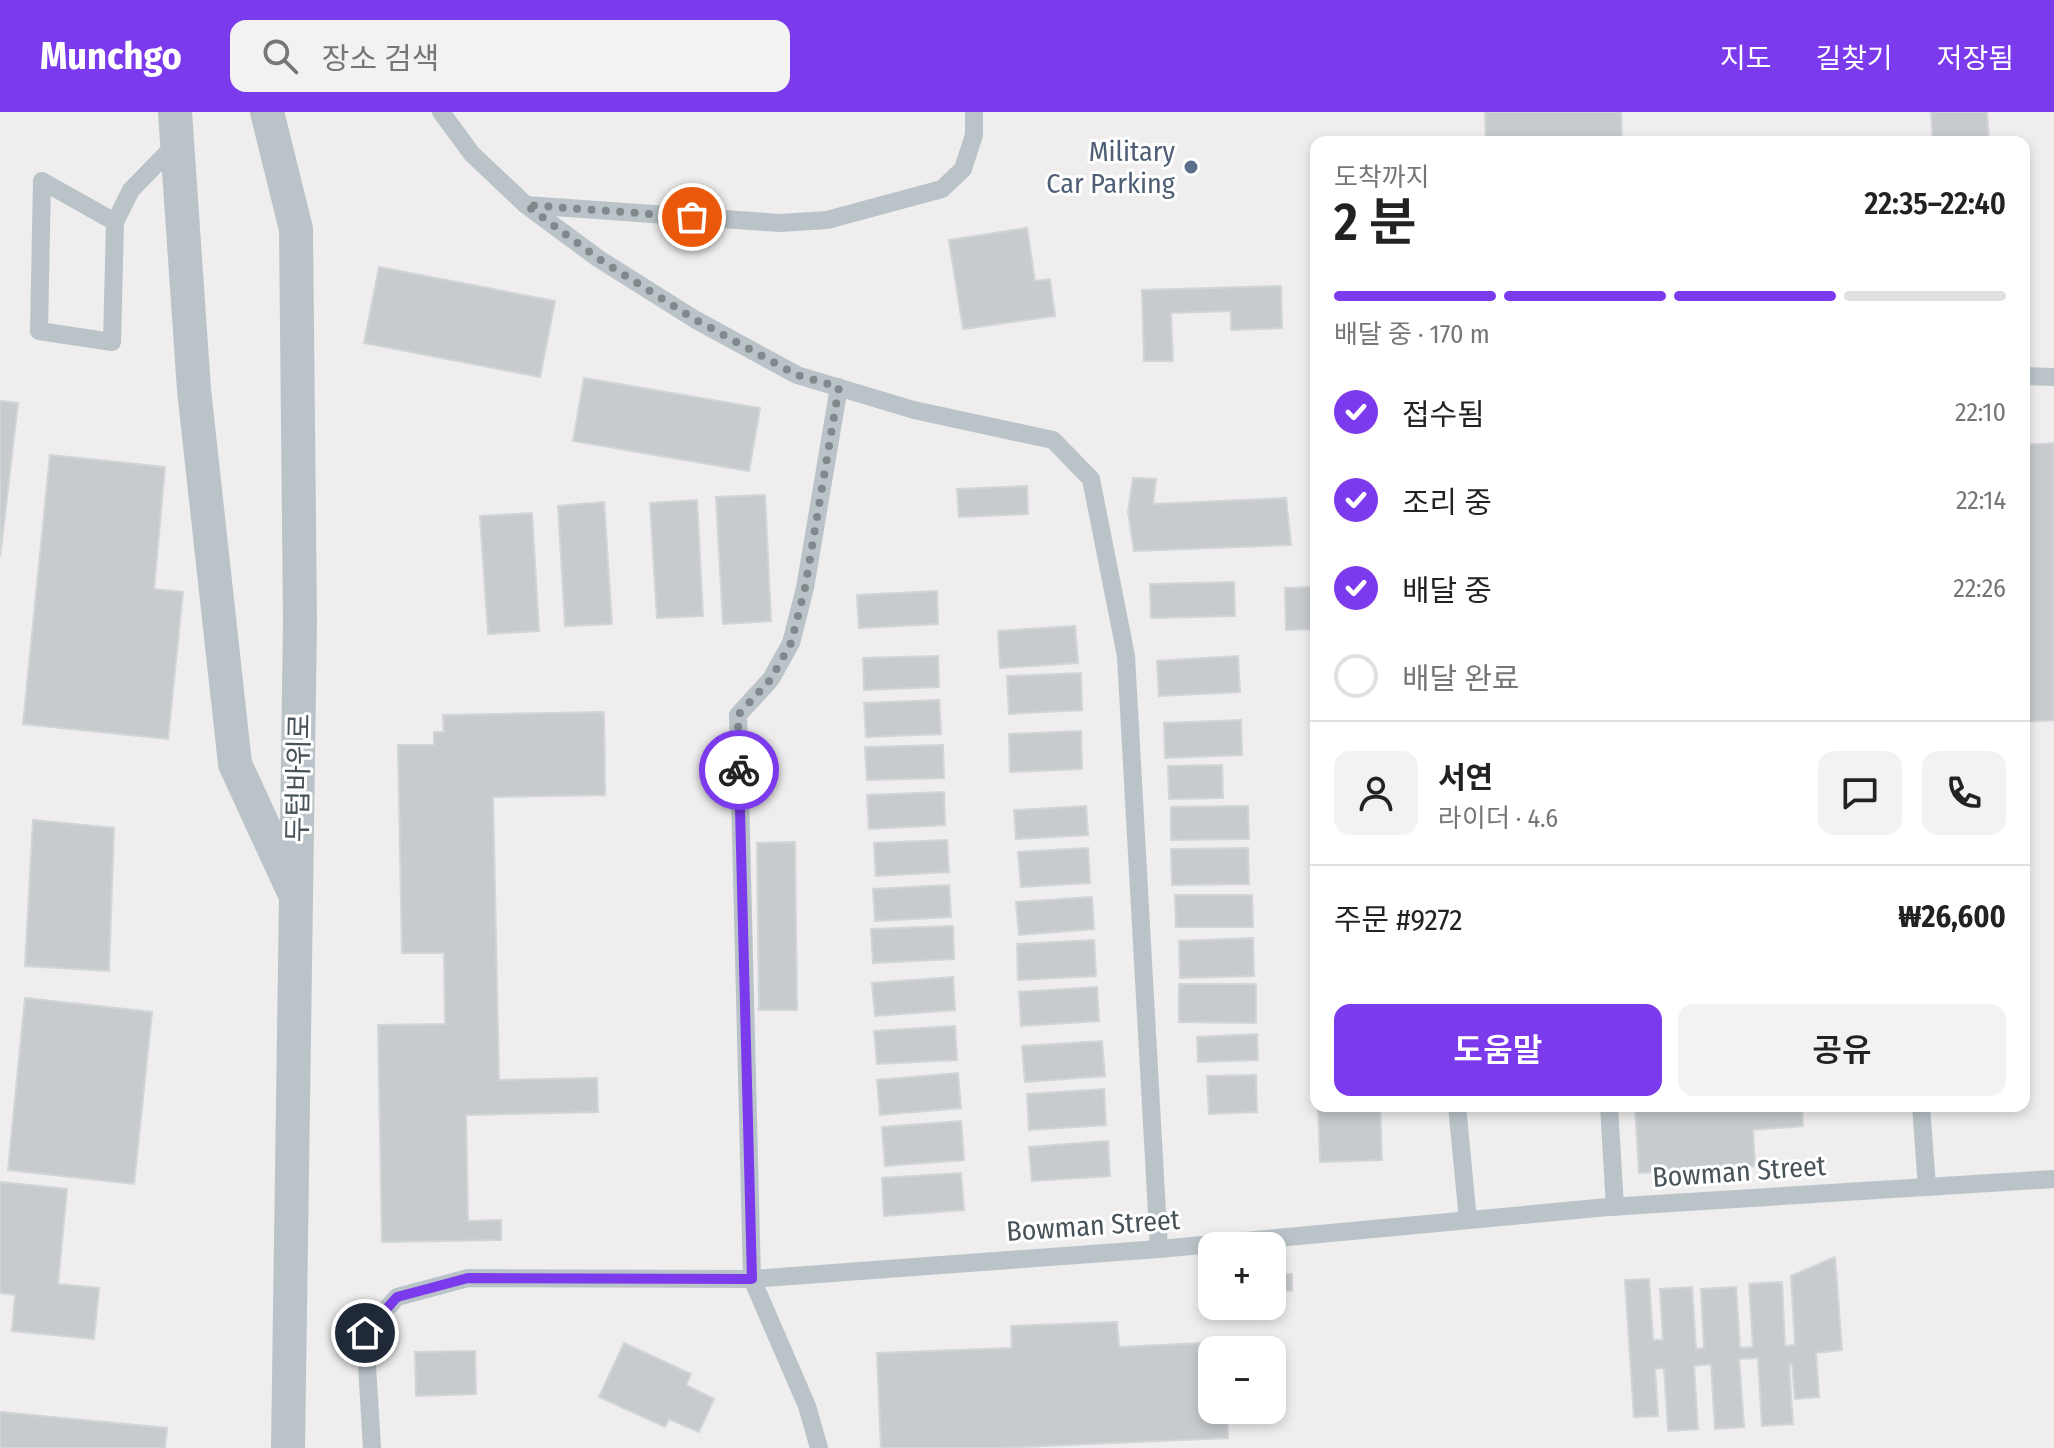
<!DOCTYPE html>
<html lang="ko">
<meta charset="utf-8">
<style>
body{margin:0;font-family:"Fira Sans Condensed","Noto Sans KR",sans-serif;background:#f2f2f2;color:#222;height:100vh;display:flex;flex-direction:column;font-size:30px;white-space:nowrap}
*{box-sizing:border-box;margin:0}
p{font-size:26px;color:#767676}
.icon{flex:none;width:44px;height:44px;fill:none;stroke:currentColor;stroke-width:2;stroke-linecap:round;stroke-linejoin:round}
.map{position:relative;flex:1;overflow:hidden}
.panel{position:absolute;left:1310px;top:24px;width:720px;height:976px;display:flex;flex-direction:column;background:#fff;border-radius:16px;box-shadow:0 4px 12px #0003}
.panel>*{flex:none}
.fabs{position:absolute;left:1198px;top:1120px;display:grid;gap:16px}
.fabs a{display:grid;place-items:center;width:88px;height:88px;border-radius:16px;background:#fff;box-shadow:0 4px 12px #0003;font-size:40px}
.pin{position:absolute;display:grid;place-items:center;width:68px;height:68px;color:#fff;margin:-34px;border:4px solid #fff;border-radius:50%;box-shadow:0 2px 8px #0007}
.courier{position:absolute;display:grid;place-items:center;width:80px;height:80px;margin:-40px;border:6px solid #7c3aed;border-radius:50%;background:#fff;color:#222;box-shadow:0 2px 10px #0007}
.headline em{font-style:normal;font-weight:600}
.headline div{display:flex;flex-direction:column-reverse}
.headline{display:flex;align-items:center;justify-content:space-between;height:136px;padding:0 24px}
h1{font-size:52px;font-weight:600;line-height:60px}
.bar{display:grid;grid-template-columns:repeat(4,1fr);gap:12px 8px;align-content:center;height:96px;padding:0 24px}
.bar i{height:10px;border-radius:6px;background:#e0e0e0}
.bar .current{background:#7c3aed}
.bar p{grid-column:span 4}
.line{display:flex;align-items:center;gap:20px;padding:0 24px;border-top:2px solid #e0e0e0}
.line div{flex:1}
.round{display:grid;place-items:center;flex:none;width:84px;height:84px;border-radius:16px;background:#f2f2f2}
ol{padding:0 24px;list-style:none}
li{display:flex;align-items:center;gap:24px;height:88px}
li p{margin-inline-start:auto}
li .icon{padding:8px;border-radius:50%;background:#7c3aed;color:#fff;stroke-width:4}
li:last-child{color:#767676}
li i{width:44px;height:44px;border:4px solid #e0e0e0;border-radius:50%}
.button{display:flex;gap:16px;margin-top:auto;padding:16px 24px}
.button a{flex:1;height:92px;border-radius:16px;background:#7c3aed;color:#fff;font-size:32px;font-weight:600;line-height:92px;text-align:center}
.button a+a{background:#f2f2f2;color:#222}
header{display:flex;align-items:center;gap:48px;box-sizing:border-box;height:112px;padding:0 40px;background:#7c3aed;color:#fff}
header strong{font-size:38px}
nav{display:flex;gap:44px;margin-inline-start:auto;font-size:28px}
.search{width:560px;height:72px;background:#f2f2f2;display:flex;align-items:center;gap:20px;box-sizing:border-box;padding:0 28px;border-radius:16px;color:#767676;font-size:30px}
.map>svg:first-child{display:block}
.building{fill:#c7cbce;stroke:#d1d5d8;stroke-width:2}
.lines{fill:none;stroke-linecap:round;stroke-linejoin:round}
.service{stroke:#bac4c8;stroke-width:18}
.minor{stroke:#bac4c8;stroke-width:34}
.done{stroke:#82898c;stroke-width:8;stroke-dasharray:0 14.4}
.route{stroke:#7c3aed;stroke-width:10}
.service-dot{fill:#5c6f8a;stroke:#fff;stroke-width:3}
.labels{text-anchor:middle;stroke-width:6;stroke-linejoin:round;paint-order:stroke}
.service-label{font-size:28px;fill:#4e5e75;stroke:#fff;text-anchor:end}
.street-label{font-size:28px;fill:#475358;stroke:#fff}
</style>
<header>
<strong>Munchgo</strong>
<div class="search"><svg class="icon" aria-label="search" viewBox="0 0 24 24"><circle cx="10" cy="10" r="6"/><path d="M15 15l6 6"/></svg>장소 검색</div>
<nav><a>지도</a><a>길찾기</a><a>저장됨</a></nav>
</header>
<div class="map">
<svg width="2054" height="1336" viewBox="0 0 2054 1336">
<rect width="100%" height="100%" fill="#efeded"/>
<!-- building -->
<g class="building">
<path d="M1485,0H1621L1622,30H1486Z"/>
<path d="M1931,0H1987L1989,30H1933Z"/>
<path d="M1027,116L1035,169L1050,167L1055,204L963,217L949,128Z"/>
<path d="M379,155L555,189L540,265L364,231Z"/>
<path d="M1281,174L1282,216L1231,218V199L1171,201L1173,249H1144L1142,178Z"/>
<path d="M584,266L760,296L749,359L573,329Z"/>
<path d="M0,289L18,291L0,445Z"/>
<path d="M2054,331V608L2024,610V333Z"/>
<path d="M50,343L165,355L154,477L183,480L168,627L23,612Z"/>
<path d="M1133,366L1156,367L1153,392L1286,386L1291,433L1134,439L1128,400Z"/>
<path d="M1027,374L1028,402L959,405L957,377Z"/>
<path d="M765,383L771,509L723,512L716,385Z"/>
<path d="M697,388L703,504L657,506L650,391Z"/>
<path d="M604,390L612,512L565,514L558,394Z"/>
<path d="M532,401L539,519L488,522L480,404Z"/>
<path d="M1234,470L1235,504L1151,506L1150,472Z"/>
<path d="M1316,475V517L1286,518L1285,476Z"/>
<path d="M937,479L938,512L859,516L857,483Z"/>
<path d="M1075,514L1078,551L1000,556L998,519Z"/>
<path d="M938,544L939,575L864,578L863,546Z"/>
<path d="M1238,544L1240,580L1159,584L1157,549Z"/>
<path d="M1081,561L1082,598L1009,602L1007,564Z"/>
<path d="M939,588L941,622L866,625L864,591Z"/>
<path d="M604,600L605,683L493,685L499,968L597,966L598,1000L466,1003L468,1109L501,1108V1128L382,1130L378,913L445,912L444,841H402L398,633H434V620H444L443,603Z"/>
<path d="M1241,608L1242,643L1165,646L1164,611Z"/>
<path d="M1081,619L1082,657L1010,660L1009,622Z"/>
<path d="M943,633L944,666L867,668L865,635Z"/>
<path d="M1222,653L1223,686L1169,687L1168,654Z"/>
<path d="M944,680L945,713L869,717L867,683Z"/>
<path d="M1086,694L1088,723L1016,727L1014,698Z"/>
<path d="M1248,694L1249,727L1171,728V695Z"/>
<path d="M33,708L114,716L109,859L25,854Z"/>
<path d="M947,728L949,760L876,764L874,731Z"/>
<path d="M795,730L797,898H759L757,731Z"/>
<path d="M1088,736L1090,771L1021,775L1018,740Z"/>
<path d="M1248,736L1249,772L1172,773L1171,737Z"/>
<path d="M949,773L951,805L875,809L873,777Z"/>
<path d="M1175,783H1252L1253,815H1176Z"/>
<path d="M1092,785L1094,817L1019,823L1016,790Z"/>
<path d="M953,814L954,847L873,851L871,817Z"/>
<path d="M1253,826L1254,864L1180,866L1179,829Z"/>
<path d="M1094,828L1096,864L1018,868L1017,832Z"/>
<path d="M953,865L955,898L875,904L872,871Z"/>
<path d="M1179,872H1256V911L1179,910Z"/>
<path d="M1097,875L1099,909L1021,914L1019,880Z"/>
<path d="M25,886L152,900L134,1072L8,1058Z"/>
<path d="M955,914L957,948L877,952L874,919Z"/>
<path d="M1257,922L1258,948L1198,950L1197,925Z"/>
<path d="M1102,929L1105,964L1025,970L1022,934Z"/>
<path d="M958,961L961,996L880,1003L877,968Z"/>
<path d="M1256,963L1257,1000L1209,1002L1207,964Z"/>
<path d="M1104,977L1106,1013L1029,1018L1027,982Z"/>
<path d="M1318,994H1380L1382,1048L1320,1050Z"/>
<path d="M1635,994H1802L1803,1014L1753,1018L1755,1054L1639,1061Z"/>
<path d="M961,1009L964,1048L885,1054L882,1015Z"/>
<path d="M1108,1029L1110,1064L1032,1069L1029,1035Z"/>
<path d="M961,1061L964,1098L884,1104L882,1066Z"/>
<path d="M0,1070L67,1077L58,1172L99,1176L94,1227L12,1219L15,1183L0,1181Z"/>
<path d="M1835,1145L1842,1238L1816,1241L1819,1285L1795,1287L1792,1252H1789L1793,1312L1762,1314L1758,1246L1739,1247L1744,1315L1715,1317L1711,1252L1694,1254L1698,1317L1668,1319L1664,1256L1655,1257L1658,1304L1634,1305L1625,1168L1649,1167L1653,1228H1663L1660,1177L1692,1175L1696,1237L1704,1236L1701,1177L1736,1175L1740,1236L1753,1235L1749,1172L1782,1170L1785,1234L1795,1233L1791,1164Z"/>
<path d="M1272,1162H1292V1179L1272,1178Z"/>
<path d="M1117,1210L1119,1235L1224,1230L1225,1238H1212V1298H1227L1228,1326L999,1336H881L877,1241L1012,1236L1011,1214Z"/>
<path d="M624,1231L691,1262L686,1273L714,1287L699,1320L669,1307L665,1315L599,1285Z"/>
<path d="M475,1239L476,1282L416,1284L415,1240Z"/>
<path d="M0,1300L167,1316L165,1336H0Z"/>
</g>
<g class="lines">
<!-- service -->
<g class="service">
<path d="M441,0L472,42L526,93L599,147L696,208L797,263L914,298L1053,328L1091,367L1126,544L1159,1137"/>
<path d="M526,93L780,111L827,108L942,77L963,57L974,23V0"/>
<path d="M115,110L42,69L39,219L112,230L115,110L131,78L176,32"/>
<path d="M2024,264L2054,265"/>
<path d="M1457,994L1468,1108"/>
<path d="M1609,994L1615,1095"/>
<path d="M1921,994L1927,1075"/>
<path d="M372,1336L365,1221L397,1185L468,1166L752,1167L1159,1137L1608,1095L2054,1067"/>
<path d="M819,1336L807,1294L752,1167L738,603L771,567L791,531L805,476L839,275"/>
</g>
<!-- minor -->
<g class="minor">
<path d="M175,0L194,278L235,652L292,776"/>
<path d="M267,0L296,117L300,509L288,1336"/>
</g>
</g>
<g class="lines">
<!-- done -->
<path class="done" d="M692,105L526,93L599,147L696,208L797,263L839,275L805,476L791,531L771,567L738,603L739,658"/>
<!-- route -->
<path class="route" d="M365,1221L397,1185L468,1166L752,1167L739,658"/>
</g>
<!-- markers -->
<circle class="service-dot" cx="1191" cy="55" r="8"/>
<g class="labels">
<!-- service labels -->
<g class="service-label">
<text x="1175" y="49">Military<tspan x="1175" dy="32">Car Parking</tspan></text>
</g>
<!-- street labels -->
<g class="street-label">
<text transform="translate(298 666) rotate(-89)" y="10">두텁바위로</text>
<text transform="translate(1739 1059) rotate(-4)" y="10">Bowman Street</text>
<text transform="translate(1093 1113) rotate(-4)" y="10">Bowman Street</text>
</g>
</g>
</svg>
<div class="fabs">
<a>+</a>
<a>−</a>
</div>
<div class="pin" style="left:692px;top:105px;background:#ea580c"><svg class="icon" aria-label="bag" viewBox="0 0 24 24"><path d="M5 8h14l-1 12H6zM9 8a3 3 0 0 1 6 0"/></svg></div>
<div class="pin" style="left:365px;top:1221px;background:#1f2937"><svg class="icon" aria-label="home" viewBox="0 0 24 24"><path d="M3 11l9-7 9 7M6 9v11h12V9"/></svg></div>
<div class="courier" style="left:739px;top:658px"><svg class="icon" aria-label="bike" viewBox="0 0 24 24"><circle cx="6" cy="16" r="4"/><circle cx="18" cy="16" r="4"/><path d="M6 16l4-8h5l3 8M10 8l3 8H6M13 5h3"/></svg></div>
<section class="panel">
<div class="headline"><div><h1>2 분</h1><p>도착까지</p></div><em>22:35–22:40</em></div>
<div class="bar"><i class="current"></i><i class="current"></i><i class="current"></i><i></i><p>배달 중 · 170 m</p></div>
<ol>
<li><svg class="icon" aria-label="check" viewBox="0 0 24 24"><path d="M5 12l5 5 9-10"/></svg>접수됨<p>22:10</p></li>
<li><svg class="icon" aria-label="check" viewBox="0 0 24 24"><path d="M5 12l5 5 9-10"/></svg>조리 중<p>22:14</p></li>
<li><svg class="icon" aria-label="check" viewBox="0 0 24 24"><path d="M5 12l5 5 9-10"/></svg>배달 중<p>22:26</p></li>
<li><i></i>배달 완료</li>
</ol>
<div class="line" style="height:144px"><a class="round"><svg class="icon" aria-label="person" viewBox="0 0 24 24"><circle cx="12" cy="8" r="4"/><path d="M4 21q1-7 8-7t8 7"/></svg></a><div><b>서연</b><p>라이더 · 4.6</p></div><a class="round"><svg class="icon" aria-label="chat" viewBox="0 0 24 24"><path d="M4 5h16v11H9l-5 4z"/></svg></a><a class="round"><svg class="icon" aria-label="phone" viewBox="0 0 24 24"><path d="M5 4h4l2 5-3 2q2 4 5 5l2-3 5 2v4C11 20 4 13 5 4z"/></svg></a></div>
<div class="line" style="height:104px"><div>주문 #9272</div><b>₩26,600</b></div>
<div class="button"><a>도움말</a><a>공유</a></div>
</section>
</div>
